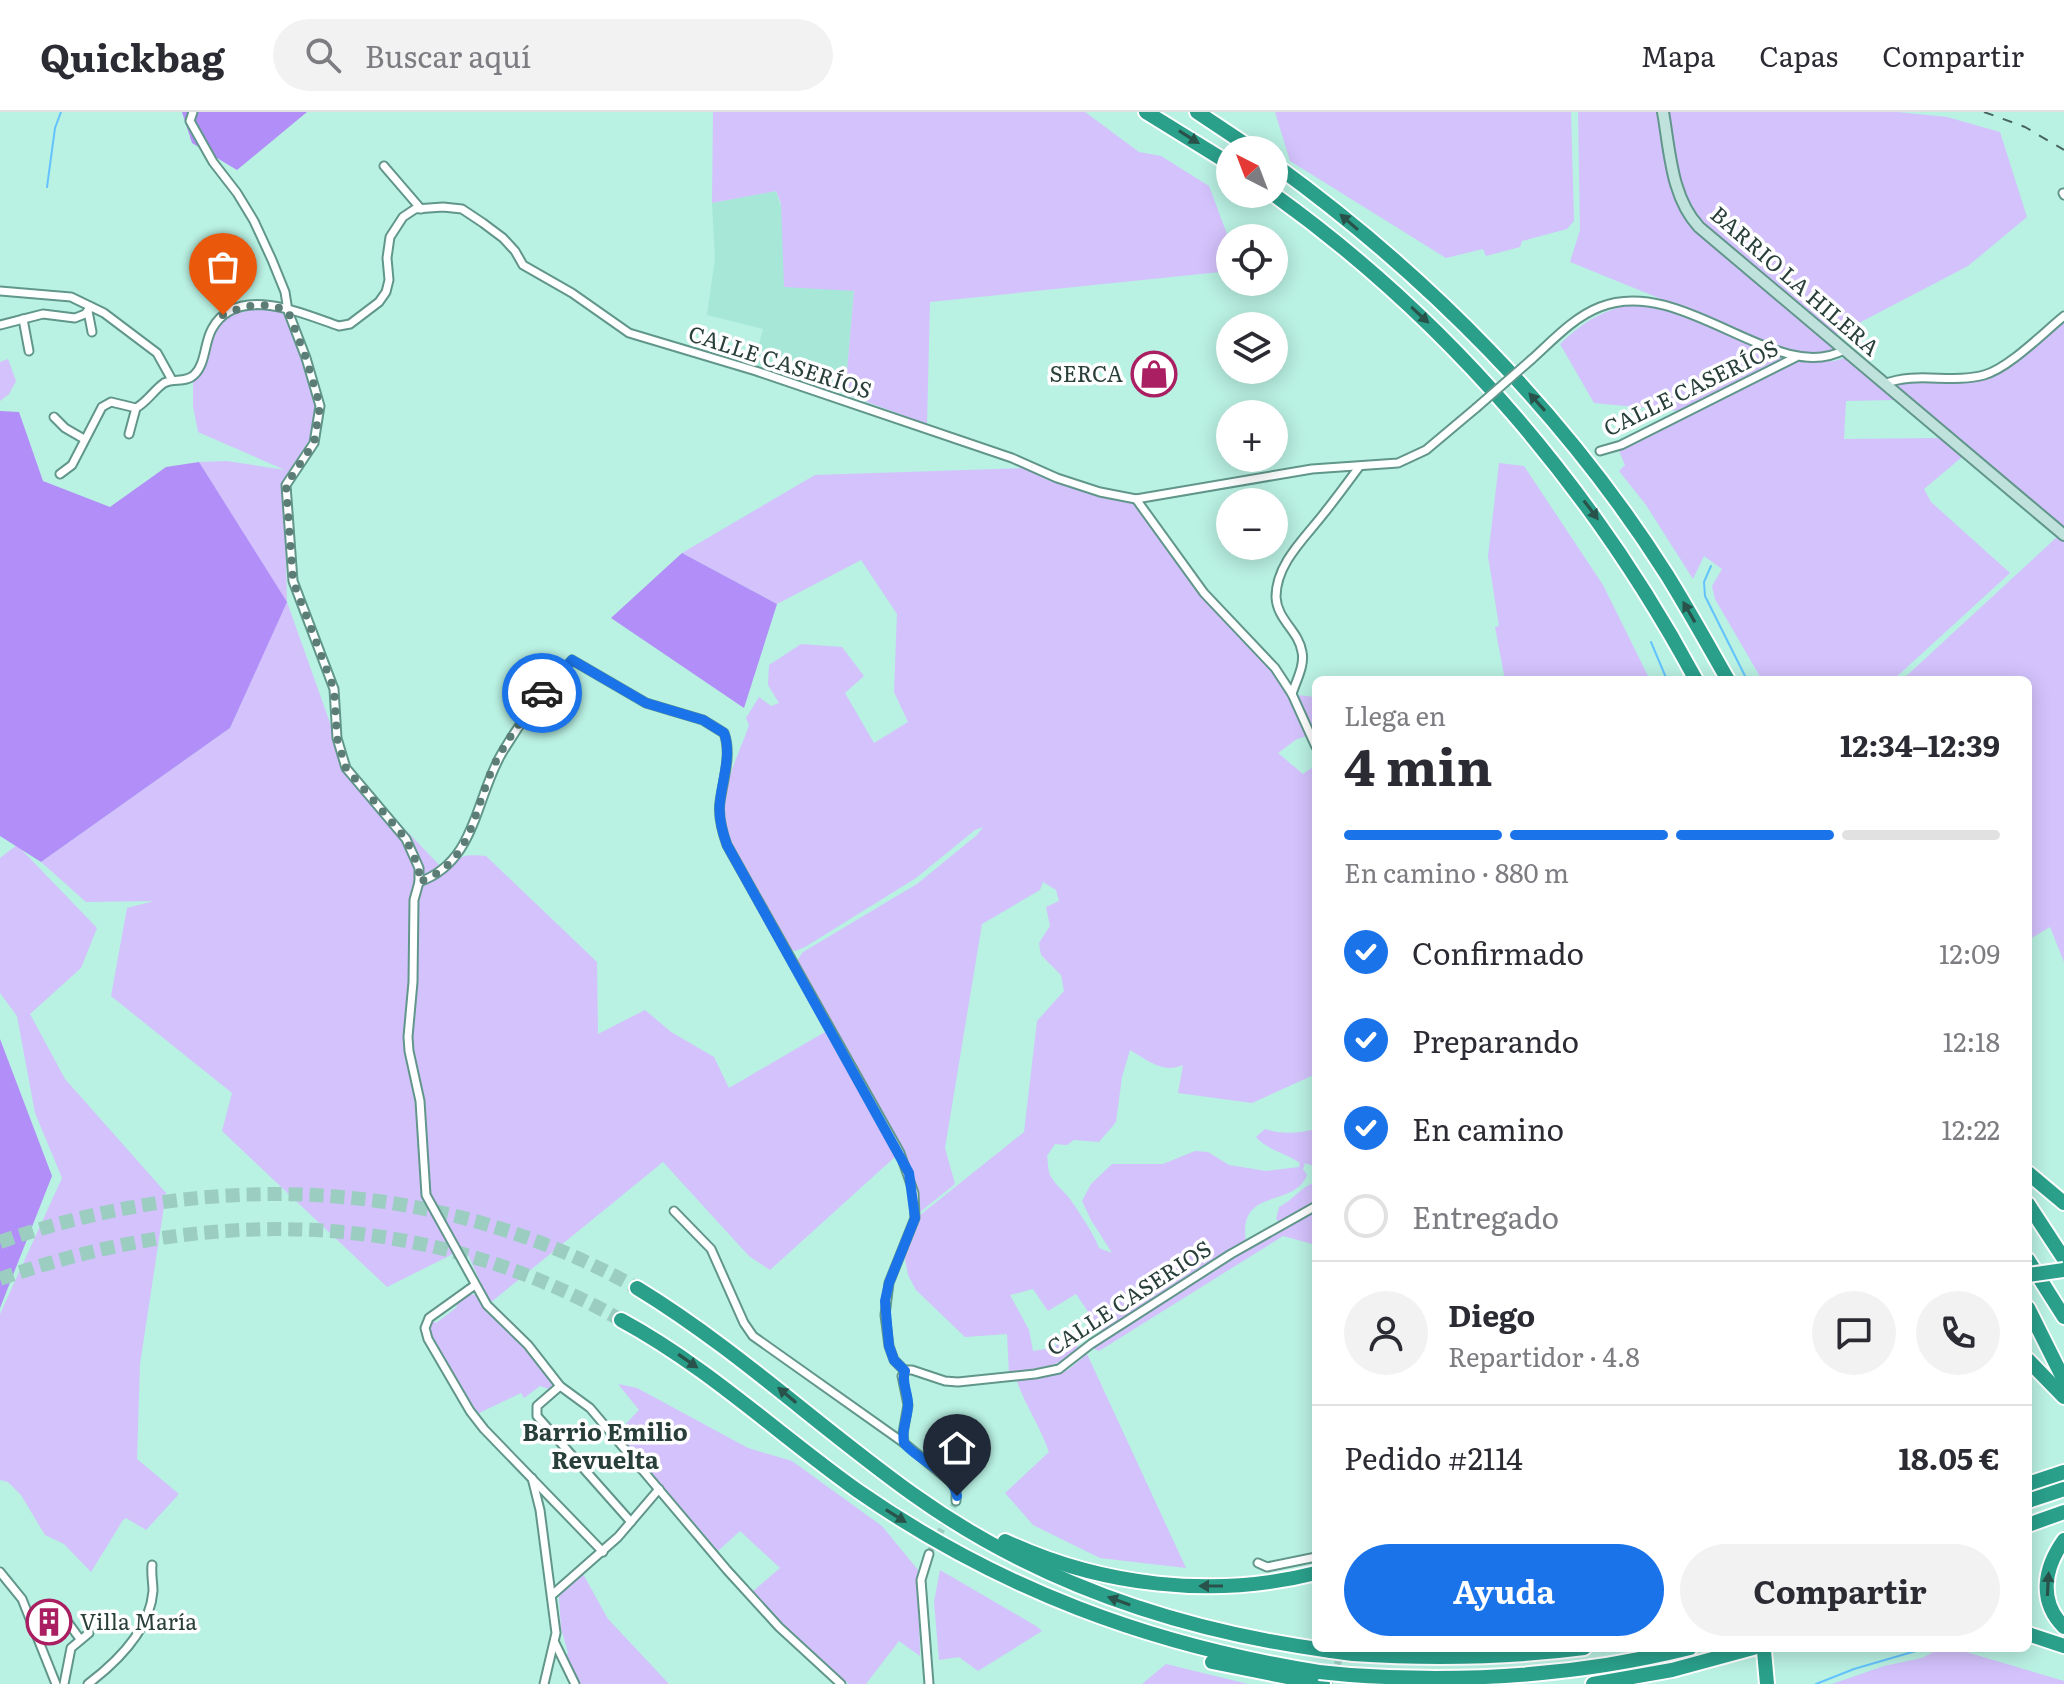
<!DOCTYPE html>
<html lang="es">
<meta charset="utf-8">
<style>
body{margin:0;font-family:Literata,serif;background:#f2f2f3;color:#2b2b33;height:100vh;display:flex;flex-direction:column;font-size:30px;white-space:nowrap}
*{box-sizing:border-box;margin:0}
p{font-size:26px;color:#7c7c81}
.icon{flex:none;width:44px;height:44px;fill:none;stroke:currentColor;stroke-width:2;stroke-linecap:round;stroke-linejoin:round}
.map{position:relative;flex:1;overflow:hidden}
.details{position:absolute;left:1312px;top:564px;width:720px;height:976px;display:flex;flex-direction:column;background:#fff;border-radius:12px;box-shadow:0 4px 20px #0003}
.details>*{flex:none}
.needle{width:52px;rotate:318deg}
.tools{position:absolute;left:1216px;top:24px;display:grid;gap:16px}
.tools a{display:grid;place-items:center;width:72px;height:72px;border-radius:50%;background:#fff;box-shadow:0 4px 20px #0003;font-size:40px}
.pin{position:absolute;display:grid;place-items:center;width:68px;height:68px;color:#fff;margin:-82px -34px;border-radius:50% 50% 50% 0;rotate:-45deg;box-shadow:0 0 8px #0007}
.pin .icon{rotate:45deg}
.courier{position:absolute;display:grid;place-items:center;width:80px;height:80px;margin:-40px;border:6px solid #1a73e8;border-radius:50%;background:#fff;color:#222;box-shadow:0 2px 10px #0007}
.head em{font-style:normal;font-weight:700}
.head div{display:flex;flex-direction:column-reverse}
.head{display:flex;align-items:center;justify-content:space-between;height:136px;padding:0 32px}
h1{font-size:52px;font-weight:700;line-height:60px}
.bar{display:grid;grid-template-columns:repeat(4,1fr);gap:12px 8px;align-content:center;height:96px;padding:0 32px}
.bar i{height:10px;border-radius:6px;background:#e1e1e2}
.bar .current{background:#1a73e8}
.bar p{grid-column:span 4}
.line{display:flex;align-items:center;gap:20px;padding:0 32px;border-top:2px solid #e1e1e2}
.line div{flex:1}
.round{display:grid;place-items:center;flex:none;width:84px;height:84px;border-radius:42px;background:#f2f2f3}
ol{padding:0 32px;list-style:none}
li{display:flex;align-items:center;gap:24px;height:88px}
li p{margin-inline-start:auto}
li .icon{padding:8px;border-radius:50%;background:#1a73e8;color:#fff;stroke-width:4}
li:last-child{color:#7c7c81}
li i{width:44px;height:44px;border:4px solid #e1e1e2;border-radius:50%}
.cta{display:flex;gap:16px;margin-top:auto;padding:16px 32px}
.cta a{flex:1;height:92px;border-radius:48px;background:#1a73e8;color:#fff;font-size:32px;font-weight:700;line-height:92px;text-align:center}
.cta a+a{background:#f2f2f3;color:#2b2b33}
header{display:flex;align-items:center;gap:48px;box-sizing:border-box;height:112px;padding:0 40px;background:#fff;border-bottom:2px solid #e1e1e2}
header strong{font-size:38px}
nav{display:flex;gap:44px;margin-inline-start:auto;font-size:28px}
.search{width:560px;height:72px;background:#f2f2f3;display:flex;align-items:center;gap:20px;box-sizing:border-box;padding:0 28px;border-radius:44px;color:#7c7c81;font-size:30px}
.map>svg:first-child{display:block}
.built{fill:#a6e7d8}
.green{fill:#d3c2fc}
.forest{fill:#b28ef8}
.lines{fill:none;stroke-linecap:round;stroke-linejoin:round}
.stream{stroke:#64c3fd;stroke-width:2}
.street-tunnel{stroke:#9ccdc1;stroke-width:7;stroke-dasharray:7 3.5;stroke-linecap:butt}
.highway-tunnel{stroke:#9ccdc1;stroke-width:14;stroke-dasharray:14 7;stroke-linecap:butt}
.street-casing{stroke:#61968a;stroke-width:11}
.secondary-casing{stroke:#61968a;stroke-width:14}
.highway-casing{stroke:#fff;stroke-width:18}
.street{stroke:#fff;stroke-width:7}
.secondary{stroke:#bfe2dc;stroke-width:10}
.highway{stroke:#2aa08b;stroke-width:14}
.rail{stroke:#48655e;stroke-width:2;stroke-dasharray:10 10;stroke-linecap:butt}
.street-bridge-casing{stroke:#61968a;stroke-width:11;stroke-linecap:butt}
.highway-bridge-casing{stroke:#fff;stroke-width:18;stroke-linecap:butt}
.street-bridge{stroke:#fff;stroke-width:7}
.highway-bridge{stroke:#2aa08b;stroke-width:14}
.oneway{fill:#29524a}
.done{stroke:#5b7d75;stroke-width:8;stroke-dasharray:0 14.4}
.route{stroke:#1a73e8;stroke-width:10}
.labels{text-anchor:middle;stroke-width:7;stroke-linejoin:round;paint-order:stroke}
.street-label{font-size:22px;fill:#293f3a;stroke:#fff}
.poi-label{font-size:22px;fill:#293f3a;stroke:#fff;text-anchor:end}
.neighbourhood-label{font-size:24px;font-weight:bold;fill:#293f3a;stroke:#fff}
</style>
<header>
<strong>Quickbag</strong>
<div class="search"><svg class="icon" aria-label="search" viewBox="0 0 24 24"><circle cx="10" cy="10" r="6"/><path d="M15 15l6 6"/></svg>Buscar aquí</div>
<nav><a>Mapa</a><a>Capas</a><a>Compartir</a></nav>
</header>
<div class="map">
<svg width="2064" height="1572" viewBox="0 0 2064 1572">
<rect width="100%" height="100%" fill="#b9f1e3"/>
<!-- built -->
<path class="built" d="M776,79L780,92L854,178L845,282L754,252L763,217L707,203L715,147L712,91Z"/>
<!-- green -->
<g class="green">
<path d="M713,0H1085L1139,40L1161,44L1209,74L1230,130V159L930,190L927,312L845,282L854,179L784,175L781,92L776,79L712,91Z"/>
<path d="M1275,0H1571L1574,109L1567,117L1522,129L1520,135L1486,144L1483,137L1446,146L1290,49Z"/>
<path d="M1578,0H1658C1665,38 1667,78 1687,111L1836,236L1827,241L1792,240L1570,150L1580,118Z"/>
<path d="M1667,0H1897L1947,5L2000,20L2027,105L1968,154L1834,224L1697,107L1682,81Z"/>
<path d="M1634,192L1675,200L1787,246L1679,299L1594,291L1560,232C1583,210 1602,198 1634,192Z"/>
<path d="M264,196L276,197L289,206L310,264L316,300L312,324L289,359L284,375L287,490L346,656L445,759C462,743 462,742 486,744L597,850L598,922L645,898L671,920L714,945L729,976L825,920L896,1044L770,1158L749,1144L663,1050L490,1191L465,1136L387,1175L222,1019L232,981L111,884L127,796L154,789L86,790L41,750L230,616L286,490L199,350L227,349L285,358L198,320L193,294V269C198,264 200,259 203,252C222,211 213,203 264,196Z"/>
<path d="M2064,207V418L1898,277L1896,273L1902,269L1995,262Z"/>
<path d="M1845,246L1894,288L1846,289L1844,327L1939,326L1962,345L1924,377L1931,390L2010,461L1893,568H1762L1715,487L1712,474L1722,457L1704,444L1693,467L1646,393L1619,359L1625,353L1619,339L1668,310L1722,287L1779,256L1796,250L1834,249Z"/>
<path d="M8,247L16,269L9,282L0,289V250Z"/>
<path d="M1499,351L1524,354L1603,473L1650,568H1505L1495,515L1499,514L1488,444Z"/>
<path d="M1027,356L1061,370L1131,391L1139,396L1212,496L1278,564L1307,624L1297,627L1278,641L1303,662L1316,653V962L1252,991L1178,981L1183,953C1163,962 1147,948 1130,938L1122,965L1116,1010L1099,1030L1074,1028L1067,1033L1055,1032L1047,1044C1048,1050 1048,1058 1050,1063C1055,1073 1064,1079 1070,1087C1080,1102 1093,1120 1099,1136L1112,1141L1091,1108L1082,1089L1091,1072L1112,1052H1163L1195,1039L1208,1040L1229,1053L1266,1059L1299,1055L1300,1051C1286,1041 1267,1038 1256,1025L1265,1017C1282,1023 1299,1021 1316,1017V1055L1305,1051L1303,1057L1307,1063C1294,1097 1237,1074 1246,1130L1102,1220L1076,1182L1048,1199L1033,1177L1010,1183L1029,1218L1033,1239L1052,1236L1070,1224L1080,1237C1054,1256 1040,1259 1009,1261L1007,1222L965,1225L916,1178L908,1163L904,1142L919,1104L1024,1020L1037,909L1064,879L1061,863L1041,843L1039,831L1050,814L1046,795L1059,789L1056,778L1043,770L1040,778L982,812L945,1036L955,1072L920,1100L913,1064L903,1036L796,850L803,840L917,772L977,723L983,715L975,718L916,766L805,835L795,839L789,837C768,801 717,731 723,690C727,664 741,637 749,613L746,606L759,585L771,594L779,591L768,573L769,553L801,532L842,535L864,564L845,581L874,631L908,610L894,580L897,502L861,448L777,492L682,441L815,363Z"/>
<path d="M2058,424L2064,429V850L2050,815L2028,828V568H1902Z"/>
<path d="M1297,583L1316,585V627Z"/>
<path d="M17,733L97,816L81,856L30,902L65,967L166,1081L140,1252L137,1347L179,1382L146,1418L126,1406L123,1408L91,1460L64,1432L45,1423L21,1383L8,1370L0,1368V1202L62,1066L35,1001L17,904L0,881V746Z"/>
<path d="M1316,1070V1091L1280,1110L1276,1107L1279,1095C1294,1088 1300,1075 1316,1070Z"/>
<path d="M1316,1097V1133L1283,1124L1099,1239L1092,1236L1240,1142Z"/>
<path d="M469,1182L476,1183L486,1200L514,1224L553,1272L549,1277L540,1274L524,1286L521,1281L477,1302L440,1245L428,1220L432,1208L436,1211L457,1195L456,1192Z"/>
<path d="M1087,1242L1186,1456L1100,1446L1033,1413L1005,1381L1049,1340C1040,1314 1025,1293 1016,1267L1068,1258Z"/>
<path d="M618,1272L637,1276L748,1336L792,1349L882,1414L918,1458L920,1544L899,1529L866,1572H849L809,1539L751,1481L780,1456L740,1419L718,1439L617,1321L639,1298Z"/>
<path d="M940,1458L1036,1514L1042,1519L978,1559L959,1545L939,1548L934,1490Z"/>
<path d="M583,1462L608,1507L669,1572H581L563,1546L568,1541L561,1516L559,1484Z"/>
<path d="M1939,1537H1956L2064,1569V1572H1832L1884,1554L1922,1546Z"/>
<path d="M1166,1552L1248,1572H1142Z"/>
</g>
<!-- forest -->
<g class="forest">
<path d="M182,0H307L237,58L192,31Z"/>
<path d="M0,299L19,300L43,369L110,395L166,355L199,350L287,490L230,616L41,750L0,724Z"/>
<path d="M682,441L777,492L744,596L611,506Z"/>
<path d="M0,927L52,1064L0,1196Z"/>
</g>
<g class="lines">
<!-- stream -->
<g class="stream">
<path d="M47,75L55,16L61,0"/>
<path d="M1711,454L1704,470L1705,484L1747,568"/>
<path d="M1651,530L1667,568"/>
<path d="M1816,1572L1854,1557L1926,1536"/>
</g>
<!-- street-tunnel -->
<g class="street-tunnel">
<path d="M929,1442L956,1389"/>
<path d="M1329,1572L1342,1541"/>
</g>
<!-- highway-tunnel -->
<g class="highway-tunnel">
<path d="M0,1130C213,1056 439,1065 637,1176"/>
<path d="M0,1167C210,1093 425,1097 621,1208"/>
</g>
<!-- street casing -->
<g class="street-casing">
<g id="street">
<path d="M193,0L190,9L213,50L237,81L254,109L272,148L285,180L288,199L306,246L320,294L314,331L286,373L293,469L334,577L337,626L346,656L406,727L419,756V770L414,788L413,870L408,925L409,939L420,989L426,1083L487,1193L528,1233L560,1274L590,1296L727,1458L779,1515L841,1572"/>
<path d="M384,54L421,97"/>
<path d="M2063,81L2064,83"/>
<path d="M0,179L71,185L104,201L157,241L172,268"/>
<path d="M88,199L92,220"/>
<path d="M23,207L29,239"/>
<path d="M0,213L43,202L75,206L85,202L91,195"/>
<path d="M1532,247C1553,228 1574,205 1600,195C1682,162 1777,275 1844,238"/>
<path d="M1884,272C1916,259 1951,272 1984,263C2009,256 2043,221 2064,204"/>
<path d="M54,305L65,316L84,327"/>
<path d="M129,322L136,296"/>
<path d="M1600,339L1621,333L1796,245"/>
<path d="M60,362L72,353L102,295L111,290L136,296C147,290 154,278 164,271C174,266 186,271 194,263C206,252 204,231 212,217C237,171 303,202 339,214L350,212L379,190L386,180L389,168L387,146L390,125L403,105L415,97L443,95L462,97L483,111L503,126L515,139L523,153L572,181L629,221L756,259L1012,346L1057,366L1100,380L1136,387L1312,357L1398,351L1426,338L1476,296"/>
<path d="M1136,387L1204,481L1275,556L1292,582L1316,635"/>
<path d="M1292,582C1296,569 1305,553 1302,540C1299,519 1277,508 1276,485C1276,451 1306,425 1325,400C1337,385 1348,370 1359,355"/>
<path d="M419,770C476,750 475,687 502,641C522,607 545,577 572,548L646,591L703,608L724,621C732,642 723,668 720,690C718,704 722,719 727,733L900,1041L914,1081L915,1106L889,1171L885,1203L889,1234L894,1248L905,1259"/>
<path d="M674,1099L711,1137L744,1211L753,1224L904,1331"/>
<path d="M475,1173L429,1206L425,1216L428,1227L470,1299L484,1317L603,1440"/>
<path d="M560,1274L537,1294V1304L631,1410"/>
<path d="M532,1366L540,1398L556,1521L544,1572"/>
<path d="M956,1389V1377L951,1370L904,1331L903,1321L908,1293L902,1264L906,1258H912L945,1269L958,1270L1035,1262L1059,1257L1091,1232L1231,1142L1316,1094"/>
<path d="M1258,1451L1267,1455L1316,1445"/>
<path d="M0,1460L22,1487L56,1572"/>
<path d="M552,1483L618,1425L659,1377"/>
<path d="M64,1505L80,1527"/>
<path d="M555,1531L575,1572"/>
<path d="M64,1572L71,1536L89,1521"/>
<path d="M88,1572C117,1550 150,1518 153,1479C153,1471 151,1462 152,1453"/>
<path d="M929,1572L921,1468L929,1442"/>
</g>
</g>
<!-- secondary casing -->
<g class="secondary-casing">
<path id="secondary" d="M1663,0C1670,39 1671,85 1699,115L2064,423"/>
</g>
<!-- highway casing -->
<g class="highway-casing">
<g id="highway">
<path d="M1146,0L1230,52"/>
<path d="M1197,0L1254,38"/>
<path d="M1274,52C1427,163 1565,302 1667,463C1688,497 1708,533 1728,568"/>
<path d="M1273,82C1450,209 1593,377 1696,568"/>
<path d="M2028,1061L2064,1091"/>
<path d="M2028,1092L2064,1147"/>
<path d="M2028,1148L2064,1205"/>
<path d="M637,1176C737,1237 820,1316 914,1383C1037,1471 1182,1519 1331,1539"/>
<path d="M2028,1196L2064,1268"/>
<path d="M621,1208C708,1255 779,1323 858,1379C999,1477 1150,1533 1319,1560"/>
<path d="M2028,1248L2064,1285"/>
<path d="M2028,1372L2064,1360"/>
<path d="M2028,1389L2064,1377"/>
<path d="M2028,1413L2064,1400"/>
<path d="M2064,1428C2044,1456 2038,1489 2064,1515"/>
<path d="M1005,1429C1101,1474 1213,1487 1316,1461"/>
<path d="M2028,1522L2064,1534"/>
<path d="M1764,1539L1767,1572"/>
<path d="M1353,1542C1430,1547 1507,1546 1584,1536"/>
<path d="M1212,1550L1323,1572"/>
<path d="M1350,1563C1465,1571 1577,1564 1690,1536"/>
<path d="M1593,1572L1672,1558L1753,1536"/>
</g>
</g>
<!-- street -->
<use href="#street" class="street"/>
<!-- secondary -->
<use href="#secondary" class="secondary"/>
<!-- highway -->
<use href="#highway" class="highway"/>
<!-- rail -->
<path class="rail" d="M1984,0L2025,15L2064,38"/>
<!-- street-bridge casing -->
<g class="street-bridge-casing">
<path id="street-bridge" d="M1476,296L1532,247"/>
</g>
<!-- highway-bridge casing -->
<g class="highway-bridge-casing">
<g id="highway-bridge">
<path d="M2028,1163L2064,1158"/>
<path d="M1331,1539L1353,1542"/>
<path d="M1319,1560L1350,1563"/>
</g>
</g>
<!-- street-bridge -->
<use href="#street-bridge" class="street-bridge"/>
<!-- highway-bridge -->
<use href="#highway-bridge" class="highway-bridge"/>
</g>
<!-- one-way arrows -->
<defs><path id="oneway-solid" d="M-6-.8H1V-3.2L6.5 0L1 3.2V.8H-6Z" transform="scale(2)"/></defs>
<g class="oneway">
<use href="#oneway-solid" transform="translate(1189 25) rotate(32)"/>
<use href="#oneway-solid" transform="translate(1349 110) rotate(-139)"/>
<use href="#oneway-solid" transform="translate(1420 203) rotate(43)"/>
<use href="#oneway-solid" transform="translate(1537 290) rotate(-132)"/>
<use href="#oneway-solid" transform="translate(1591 398) rotate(53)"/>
<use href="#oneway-solid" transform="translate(1689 500) rotate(-120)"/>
<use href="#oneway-solid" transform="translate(688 1249) rotate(35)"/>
<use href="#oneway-solid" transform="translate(787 1283) rotate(-140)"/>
<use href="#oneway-solid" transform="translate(896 1404) rotate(32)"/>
<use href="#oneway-solid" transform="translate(2048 1472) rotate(-87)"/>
<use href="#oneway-solid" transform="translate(1211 1474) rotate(180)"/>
<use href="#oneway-solid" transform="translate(1119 1489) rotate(-160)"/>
</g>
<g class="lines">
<!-- done -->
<path class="done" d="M223,203C245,193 265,189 288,199L306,246L320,294L314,331L286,373L293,469L334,577L337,626L346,656L406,727L419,756V770C470,752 473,704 491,660C503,632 524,605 542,581"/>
<!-- route -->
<path class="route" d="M542,581L572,548L646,591L703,608L724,621C732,642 722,668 720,690C718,704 722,719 727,733L909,1061L915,1106L889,1171L885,1189L889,1234L894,1248L905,1259C901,1270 908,1280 908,1292C908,1306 901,1318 904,1331C919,1350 953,1359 957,1384"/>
</g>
<!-- icons -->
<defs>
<g id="shop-ring" transform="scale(2.3)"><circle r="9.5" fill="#fff" stroke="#aa1f61" stroke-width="1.5"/><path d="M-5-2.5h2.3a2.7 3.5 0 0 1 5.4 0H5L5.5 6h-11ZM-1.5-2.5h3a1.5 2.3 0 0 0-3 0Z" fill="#aa1f61"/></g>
<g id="building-ring" transform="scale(2.3)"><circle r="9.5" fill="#fff" stroke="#aa1f61" stroke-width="1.5"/><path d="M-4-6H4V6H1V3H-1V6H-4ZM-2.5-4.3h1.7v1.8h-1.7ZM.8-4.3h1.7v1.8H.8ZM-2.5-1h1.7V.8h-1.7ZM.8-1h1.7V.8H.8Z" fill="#aa1f61"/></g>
</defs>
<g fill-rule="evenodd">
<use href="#shop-ring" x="1154" y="262"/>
<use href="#building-ring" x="49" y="1510"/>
</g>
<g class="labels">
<!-- street labels -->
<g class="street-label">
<text transform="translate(1795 169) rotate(41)" y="8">BARRIO LA HILERA</text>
<text transform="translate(780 250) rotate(18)" y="8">CALLE CASERÍOS</text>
<text transform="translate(1691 276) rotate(-26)" y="8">CALLE CASERÍOS</text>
<text transform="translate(1129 1186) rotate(-33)" y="8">CALLE CASERIOS</text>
</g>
<!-- poi labels -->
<g class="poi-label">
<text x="1123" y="270">SERCA</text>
<text x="80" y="1518" text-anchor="start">Villa María</text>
</g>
<!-- neighbourhood labels -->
<g class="neighbourhood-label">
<text x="605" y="1329">Barrio Emilio<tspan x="605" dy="28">Revuelta</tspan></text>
</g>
</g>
</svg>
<div class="tools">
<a><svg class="needle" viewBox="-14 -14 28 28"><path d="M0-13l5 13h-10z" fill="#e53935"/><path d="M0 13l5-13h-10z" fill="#7c7c81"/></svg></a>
<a><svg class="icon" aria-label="locate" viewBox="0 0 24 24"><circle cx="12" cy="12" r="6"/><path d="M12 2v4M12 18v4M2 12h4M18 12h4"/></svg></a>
<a><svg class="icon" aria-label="layers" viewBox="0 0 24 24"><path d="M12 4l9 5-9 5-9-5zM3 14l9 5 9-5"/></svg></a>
<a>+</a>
<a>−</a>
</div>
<div class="pin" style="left:223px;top:203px;background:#ea580c"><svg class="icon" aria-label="bag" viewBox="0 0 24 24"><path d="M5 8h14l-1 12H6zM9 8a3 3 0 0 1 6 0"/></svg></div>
<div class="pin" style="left:957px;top:1384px;background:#1f2937"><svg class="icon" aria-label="home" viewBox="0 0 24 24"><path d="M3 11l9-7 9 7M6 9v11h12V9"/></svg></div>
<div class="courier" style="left:542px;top:581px"><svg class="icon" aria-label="car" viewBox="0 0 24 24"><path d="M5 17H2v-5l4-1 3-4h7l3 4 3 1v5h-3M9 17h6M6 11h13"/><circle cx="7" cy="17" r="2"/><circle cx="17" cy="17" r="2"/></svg></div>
<section class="details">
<div class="head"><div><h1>4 min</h1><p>Llega en</p></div><em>12:34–12:39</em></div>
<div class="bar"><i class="current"></i><i class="current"></i><i class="current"></i><i></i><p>En camino · 880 m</p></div>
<ol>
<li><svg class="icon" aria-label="check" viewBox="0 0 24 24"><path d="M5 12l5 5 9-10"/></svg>Confirmado<p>12:09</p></li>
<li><svg class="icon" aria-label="check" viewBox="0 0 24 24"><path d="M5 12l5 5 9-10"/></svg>Preparando<p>12:18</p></li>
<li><svg class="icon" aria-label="check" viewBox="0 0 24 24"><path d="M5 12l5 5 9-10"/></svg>En camino<p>12:22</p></li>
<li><i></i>Entregado</li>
</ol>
<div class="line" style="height:144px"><a class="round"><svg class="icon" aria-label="person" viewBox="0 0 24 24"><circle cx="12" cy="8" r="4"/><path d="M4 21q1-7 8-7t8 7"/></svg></a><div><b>Diego</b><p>Repartidor · 4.8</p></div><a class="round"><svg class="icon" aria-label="chat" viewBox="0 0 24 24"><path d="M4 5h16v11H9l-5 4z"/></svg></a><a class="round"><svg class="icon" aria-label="phone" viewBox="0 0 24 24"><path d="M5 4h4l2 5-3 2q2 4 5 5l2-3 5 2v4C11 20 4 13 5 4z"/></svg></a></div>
<div class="line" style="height:104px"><div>Pedido #2114</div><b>18.05 €</b></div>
<div class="cta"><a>Ayuda</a><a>Compartir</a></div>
</section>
</div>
